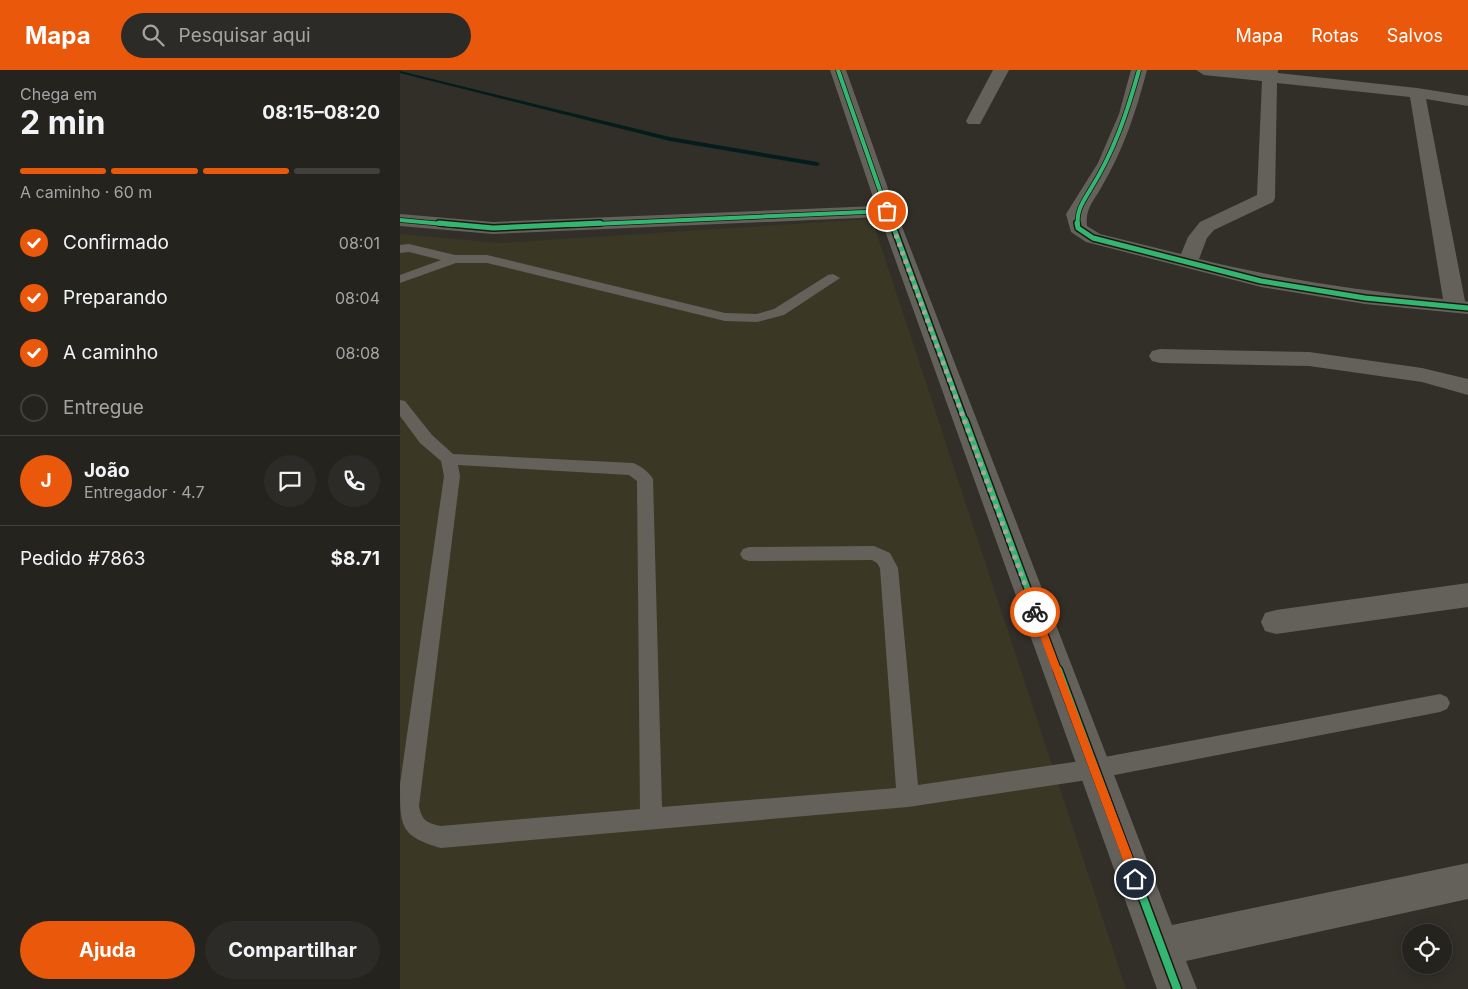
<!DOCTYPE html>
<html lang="pt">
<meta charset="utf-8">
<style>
body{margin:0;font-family:Inter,sans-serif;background:#2d2b27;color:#f1f3f6;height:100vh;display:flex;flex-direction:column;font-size:19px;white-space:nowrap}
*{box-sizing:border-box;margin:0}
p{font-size:16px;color:#a3a4a4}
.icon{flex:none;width:28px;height:28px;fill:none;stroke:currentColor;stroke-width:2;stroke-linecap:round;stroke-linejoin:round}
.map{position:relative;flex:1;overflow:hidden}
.side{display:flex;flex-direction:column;background:#25231e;width:400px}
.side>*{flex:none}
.buttons{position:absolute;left:1002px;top:854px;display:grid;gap:10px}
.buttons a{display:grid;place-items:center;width:50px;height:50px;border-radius:50%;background:#25231e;box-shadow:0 2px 12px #0003,0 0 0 1px #42403c;font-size:25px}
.pin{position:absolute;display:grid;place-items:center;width:42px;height:42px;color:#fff;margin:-21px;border:2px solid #fff;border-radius:50%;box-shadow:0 1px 5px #0007}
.courier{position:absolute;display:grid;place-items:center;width:50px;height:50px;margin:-25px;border:4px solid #ea580c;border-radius:50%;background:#fff;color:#222;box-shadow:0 1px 6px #0007}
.summary em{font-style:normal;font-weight:700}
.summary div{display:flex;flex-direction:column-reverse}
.summary{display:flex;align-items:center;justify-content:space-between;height:85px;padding:0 20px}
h1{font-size:32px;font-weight:700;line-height:38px}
.bar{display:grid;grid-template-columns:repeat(4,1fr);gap:8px 5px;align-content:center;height:60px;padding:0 20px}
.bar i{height:6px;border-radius:4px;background:#42403c}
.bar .selected{background:#ea580c}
.bar p{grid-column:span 4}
.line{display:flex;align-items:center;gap:12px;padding:0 20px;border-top:1px solid #42403c}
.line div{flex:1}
.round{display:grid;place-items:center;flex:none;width:52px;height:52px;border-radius:26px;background:#2d2b27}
ol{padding:0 20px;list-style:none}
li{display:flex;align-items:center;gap:15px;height:55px}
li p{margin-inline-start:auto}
li .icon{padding:5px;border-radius:50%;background:#ea580c;color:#fff;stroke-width:4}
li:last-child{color:#a3a4a4}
li i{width:28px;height:28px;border:2px solid #42403c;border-radius:50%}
.cta{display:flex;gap:10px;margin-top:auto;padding:10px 20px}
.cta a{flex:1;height:58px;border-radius:30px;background:#ea580c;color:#fff;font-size:20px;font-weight:700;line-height:58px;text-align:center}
.cta a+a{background:#2d2b27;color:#f1f3f6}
header{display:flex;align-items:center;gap:30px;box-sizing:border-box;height:70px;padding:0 25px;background:#ea580c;color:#fff}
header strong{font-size:24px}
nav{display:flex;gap:28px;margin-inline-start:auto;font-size:18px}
.search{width:350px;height:45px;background:#2d2b27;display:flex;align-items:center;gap:12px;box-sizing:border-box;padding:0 18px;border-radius:28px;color:#a3a4a4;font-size:19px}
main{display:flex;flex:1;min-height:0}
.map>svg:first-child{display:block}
.built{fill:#3b3725}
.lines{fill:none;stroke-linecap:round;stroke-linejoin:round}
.stream{fill:#041d1c;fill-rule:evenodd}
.service{fill:#64615b;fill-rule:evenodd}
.minor{fill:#64615b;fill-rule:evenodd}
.cycleway-far3-casing{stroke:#1b1913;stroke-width:5.5}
.cycleway-far2-casing{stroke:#1b1913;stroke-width:8}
.cycleway-far1-casing{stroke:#1b1913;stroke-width:9}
.cycleway-casing{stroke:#1b1913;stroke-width:11}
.cycleway-far3{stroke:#33b770;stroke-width:4}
.cycleway-far2{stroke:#33b770;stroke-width:5}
.cycleway-far1{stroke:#33b770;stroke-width:6}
.cycleway{stroke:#33b770;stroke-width:8}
.route{fill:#ea580c}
.done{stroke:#a6a49c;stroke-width:5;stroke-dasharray:0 9}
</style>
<header>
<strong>Mapa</strong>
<div class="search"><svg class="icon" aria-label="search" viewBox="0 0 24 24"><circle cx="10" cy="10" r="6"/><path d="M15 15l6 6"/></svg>Pesquisar aqui</div>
<nav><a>Mapa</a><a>Rotas</a><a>Salvos</a></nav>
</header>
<main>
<section class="side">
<div class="summary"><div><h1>2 min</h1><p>Chega em</p></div><em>08:15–08:20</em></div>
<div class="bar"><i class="selected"></i><i class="selected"></i><i class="selected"></i><i></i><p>A caminho · 60 m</p></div>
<ol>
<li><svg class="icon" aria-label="check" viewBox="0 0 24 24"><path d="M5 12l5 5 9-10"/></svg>Confirmado<p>08:01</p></li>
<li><svg class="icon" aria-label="check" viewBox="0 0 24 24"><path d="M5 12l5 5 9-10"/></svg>Preparando<p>08:04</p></li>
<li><svg class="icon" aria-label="check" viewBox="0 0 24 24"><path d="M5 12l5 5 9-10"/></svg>A caminho<p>08:08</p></li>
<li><i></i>Entregue</li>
</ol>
<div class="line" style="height:90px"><b class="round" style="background:#ea580c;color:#fff">J</b><div><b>João</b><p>Entregador · 4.7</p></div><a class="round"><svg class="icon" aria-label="chat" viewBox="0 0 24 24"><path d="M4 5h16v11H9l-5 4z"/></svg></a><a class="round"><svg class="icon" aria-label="phone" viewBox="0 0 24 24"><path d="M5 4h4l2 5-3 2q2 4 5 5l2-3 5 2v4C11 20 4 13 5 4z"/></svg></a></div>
<div class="line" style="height:65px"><div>Pedido #7863</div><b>$8.71</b></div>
<div class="cta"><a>Ajuda</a><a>Compartilhar</a></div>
</section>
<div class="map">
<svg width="1068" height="919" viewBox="0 0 1068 919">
<rect width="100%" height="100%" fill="#312f28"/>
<!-- built -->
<path class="built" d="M472,149L726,919H0V164L99,173Z"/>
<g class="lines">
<!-- stream -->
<path class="stream" d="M0,1L270,67L417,92L420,94L417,96L270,71L0,3Z"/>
<!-- service -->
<g class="service">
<path d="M9,174L55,185H87L325,243L357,244L374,239L428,205L433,204L440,208L384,245L357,252L325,251L87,193H56L0,213V205L41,190L9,182L0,183V175Z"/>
<path d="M0,330L5,331L32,365L53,384L233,393C241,396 249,402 253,409L262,737L496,718L480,498L477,493L472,490L349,491L343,489L340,484L343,479L349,477L474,476L490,483L498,498L518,715L694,689L1040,624L1047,627L1050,633L1047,639L1040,642L694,709L508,737L41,778C0,766 0,757 0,714L44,406L41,391L20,373L0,346ZM58,395L229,405L237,411L240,739L41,756C27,753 22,751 19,736L60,406Z"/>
</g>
<!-- minor -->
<g class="minor">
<path d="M430,0H446L496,141L772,855L1068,793V829L786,891L797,919H757L480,147L93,164L0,156V144L93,152L476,136Z"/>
<path d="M593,0H609L580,54H568L566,51Z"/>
<path d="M731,0H747C736,42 723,81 701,118C693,132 685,139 687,156L700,164L781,184L788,167L800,152L857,125L862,11L804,5L796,0H878V3L1017,18L1068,26V36L1026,29L1065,231L1068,232V244L965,234L861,217L686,172L671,162L666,144L698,93L719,44ZM877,13L1010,27L1043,229C960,221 880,209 799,189L807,168L814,160L873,132L875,128Z"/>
<path d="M760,279L909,282L1022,298L1068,309V325L1022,312L909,296L760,293L752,291L749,286L752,281Z"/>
<path d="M1068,513V537L876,564L865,561L861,552L865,543L876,540Z"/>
</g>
<!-- cycleway-far3 casing -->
<g class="cycleway-far3-casing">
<g id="cycleway-far3">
<path d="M438,0L492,155"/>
<path d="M0,150L54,155"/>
<path d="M171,155L487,141"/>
<path d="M678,155C676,141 683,132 690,120C714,82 727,43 739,0"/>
</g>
</g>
<!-- cycleway-far2 casing -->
<g class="cycleway-far2-casing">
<g id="cycleway-far2">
<path d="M39,153L93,158L200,153"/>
<path d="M492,153L565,351"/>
<path d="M677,153L678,158L693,168L861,211L965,228L1068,238"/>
</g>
</g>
<!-- cycleway-far1 casing -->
<g class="cycleway-far1-casing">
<path id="cycleway-far1" d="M565,350L658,601"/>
</g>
<!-- cycleway casing -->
<g class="cycleway-casing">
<path id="cycleway" d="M658,600L777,919"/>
</g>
<!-- cycleway-far3 -->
<use href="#cycleway-far3" class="cycleway-far3"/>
<!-- cycleway-far2 -->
<use href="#cycleway-far2" class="cycleway-far2"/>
<!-- cycleway-far1 -->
<use href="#cycleway-far1" class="cycleway-far1"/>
<!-- cycleway -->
<use href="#cycleway" class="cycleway"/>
</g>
<!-- route -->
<path class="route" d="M635,538L639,542L741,809L735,814L730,809L631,542Z"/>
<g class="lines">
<!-- done -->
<path class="done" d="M487,141L635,542"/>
</g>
</svg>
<div class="buttons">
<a><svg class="icon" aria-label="locate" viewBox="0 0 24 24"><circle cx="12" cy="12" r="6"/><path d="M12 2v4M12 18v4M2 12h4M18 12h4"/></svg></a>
</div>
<div class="pin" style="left:487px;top:141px;background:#ea580c"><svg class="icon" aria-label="bag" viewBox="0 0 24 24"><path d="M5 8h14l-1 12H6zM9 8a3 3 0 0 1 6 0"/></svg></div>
<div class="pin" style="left:735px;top:809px;background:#1f2937"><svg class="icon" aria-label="home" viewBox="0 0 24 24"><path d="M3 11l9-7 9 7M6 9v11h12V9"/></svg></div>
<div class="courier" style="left:635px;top:542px"><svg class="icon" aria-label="bike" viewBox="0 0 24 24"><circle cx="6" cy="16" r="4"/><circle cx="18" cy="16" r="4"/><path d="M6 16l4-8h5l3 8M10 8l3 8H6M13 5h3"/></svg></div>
</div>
</main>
